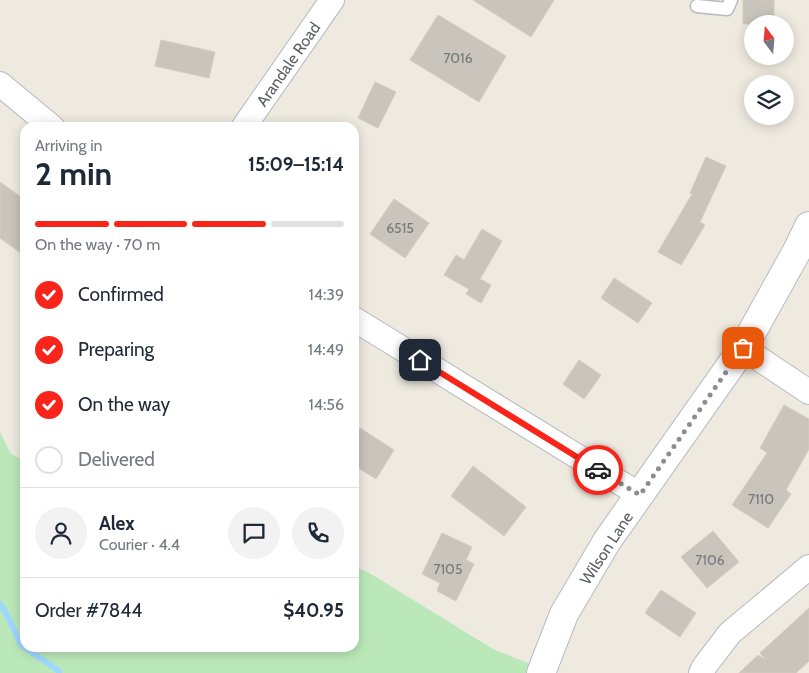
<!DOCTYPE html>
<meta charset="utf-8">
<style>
body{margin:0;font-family:Cabin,sans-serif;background:#f2f2f3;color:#1f2937;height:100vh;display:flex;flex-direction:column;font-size:19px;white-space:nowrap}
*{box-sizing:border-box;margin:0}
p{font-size:16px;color:#747a83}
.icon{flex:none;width:28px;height:28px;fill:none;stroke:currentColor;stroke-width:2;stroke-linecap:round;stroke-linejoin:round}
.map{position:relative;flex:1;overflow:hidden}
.sheet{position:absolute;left:20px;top:122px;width:339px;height:530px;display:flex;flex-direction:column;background:#fff;border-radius:15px;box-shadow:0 2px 12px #0003}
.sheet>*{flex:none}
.needle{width:32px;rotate:344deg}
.buttons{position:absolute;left:744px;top:15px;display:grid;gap:10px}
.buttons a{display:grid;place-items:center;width:50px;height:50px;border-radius:50%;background:#fff;box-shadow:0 2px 12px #0003;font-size:25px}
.pin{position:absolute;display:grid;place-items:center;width:42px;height:42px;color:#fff;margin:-21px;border-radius:10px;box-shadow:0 2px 8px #0006}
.courier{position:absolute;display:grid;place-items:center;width:50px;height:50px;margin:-25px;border:4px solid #fa251a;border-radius:50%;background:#fff;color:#222;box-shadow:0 1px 6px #0007}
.overview em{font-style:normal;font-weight:700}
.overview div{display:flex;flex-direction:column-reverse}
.overview{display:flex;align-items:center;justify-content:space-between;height:85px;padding:0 15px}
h1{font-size:32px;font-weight:700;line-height:38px}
.bar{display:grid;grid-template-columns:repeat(4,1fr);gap:8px 5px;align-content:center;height:60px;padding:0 15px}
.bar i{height:6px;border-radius:4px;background:#e0e1e3}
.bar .active{background:#fa251a}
.bar p{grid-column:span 4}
.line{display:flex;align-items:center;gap:12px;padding:0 15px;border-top:1px solid #e0e1e3}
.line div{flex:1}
.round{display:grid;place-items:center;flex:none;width:52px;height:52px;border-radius:26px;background:#f2f2f3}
ol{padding:0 15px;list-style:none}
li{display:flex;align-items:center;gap:15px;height:55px}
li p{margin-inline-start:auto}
li .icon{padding:5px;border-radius:50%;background:#fa251a;color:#fff;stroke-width:4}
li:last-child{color:#747a83}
li i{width:28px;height:28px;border:2px solid #e0e1e3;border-radius:50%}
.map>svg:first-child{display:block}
.green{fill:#bbe8b9}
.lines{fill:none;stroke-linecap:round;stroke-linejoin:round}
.stream{stroke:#9fd8ff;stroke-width:6}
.building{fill:#c9c5bd;stroke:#d3ccbe}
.service-casing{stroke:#b6b9be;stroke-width:15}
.minor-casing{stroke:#b6b9be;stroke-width:26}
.secondary-casing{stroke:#b6bbc1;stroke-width:30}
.service{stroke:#fff;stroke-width:12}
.minor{stroke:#fff;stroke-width:24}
.secondary{stroke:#fff;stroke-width:28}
.done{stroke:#8d8f8f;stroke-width:5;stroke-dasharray:0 9}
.route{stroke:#fa251a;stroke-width:6}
.labels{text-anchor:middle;stroke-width:5;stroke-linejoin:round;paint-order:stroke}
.number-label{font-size:14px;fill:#75787a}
.street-label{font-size:16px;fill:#595e63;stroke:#fff}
</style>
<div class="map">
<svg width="809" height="673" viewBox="0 0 809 673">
<rect width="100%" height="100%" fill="#eeeae0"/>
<!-- green -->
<path class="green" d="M0,432L11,454L25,461V648H354V566L371,574L493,649L542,669L541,673H0Z"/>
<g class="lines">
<!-- stream -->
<path class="stream" d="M0,604L6,613L21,645L59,671V673"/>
</g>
<!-- building -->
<g class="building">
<path d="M473,0H554L531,37Z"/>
<rect x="743" y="0" width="31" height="24"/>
<path d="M438,15L506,56L479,102L410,60Z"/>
<path d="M161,40L215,52L209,78L155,66Z"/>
<path d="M375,82L396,92L378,128L358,118Z"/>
<path d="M706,157L726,166L700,222L705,225L681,265L658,252L692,194L690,193Z"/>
<path d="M0,182L25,200V256L0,238Z"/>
<path d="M394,199L429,223L405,258L370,234Z"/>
<path d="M482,229L502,241L480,279L491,285L481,303L466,294L469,289L444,275L456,255L464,260Z"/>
<path d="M614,278L652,303L638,323L601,298Z"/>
<path d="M579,360L601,375L584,399L563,384Z"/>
<path d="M784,405L809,419V449L786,490L791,494L768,528L732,505L767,453L760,448Z"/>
<path d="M360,428L394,450L376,479L354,465V437Z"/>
<path d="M473,466L526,507L504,536L451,496Z"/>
<path d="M713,531L739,562L707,588L681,557Z"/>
<path d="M442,533L472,547L466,560L474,564L456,601L437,591L440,583L422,574Z"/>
<path d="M661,590L696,613L680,637L645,613Z"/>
<path d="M809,608V661L796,673H739L758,655L766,660L760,653Z"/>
</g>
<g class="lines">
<!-- service casing -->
<g class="service-casing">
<path id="service" d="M697,6L727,9L731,0"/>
</g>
<!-- minor casing -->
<g class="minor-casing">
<g id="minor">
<path d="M0,84L53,128"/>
<path d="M243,128L332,0"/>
<path d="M354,319L640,495"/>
<path d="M743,348L809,392"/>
<path d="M701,673L704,667L730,633L809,567"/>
</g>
</g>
<!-- secondary casing -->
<g class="secondary-casing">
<path id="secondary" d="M541,673L564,614L607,541L743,348L797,251L809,226"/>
</g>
<!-- service -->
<use href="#service" class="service"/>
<!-- minor -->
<use href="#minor" class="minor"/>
<!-- secondary -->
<use href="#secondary" class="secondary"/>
</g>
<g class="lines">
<!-- done -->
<path class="done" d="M598,470L640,495L743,348"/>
<!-- route -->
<path class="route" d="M420,360L598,470"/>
</g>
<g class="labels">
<!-- number labels -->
<g class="number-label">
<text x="458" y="63">7016</text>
<text x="400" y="233">6515</text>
<text x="761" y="504">7110</text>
<text x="710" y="565">7106</text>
<text x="448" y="574">7105</text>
</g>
<!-- street labels -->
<g class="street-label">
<text transform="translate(288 64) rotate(-55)" y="6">Arandale Road</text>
<text transform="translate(606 548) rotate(-57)" y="6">Wilson Lane</text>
</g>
</g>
</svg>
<div class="buttons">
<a><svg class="needle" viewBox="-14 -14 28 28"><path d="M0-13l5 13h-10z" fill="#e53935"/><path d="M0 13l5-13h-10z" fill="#747a83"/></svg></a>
<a><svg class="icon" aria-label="layers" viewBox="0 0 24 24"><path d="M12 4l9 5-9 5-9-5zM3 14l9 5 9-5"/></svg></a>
</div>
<div class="pin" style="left:743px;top:348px;background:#ea580c"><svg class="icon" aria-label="bag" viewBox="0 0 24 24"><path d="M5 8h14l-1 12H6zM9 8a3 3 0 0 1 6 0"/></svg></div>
<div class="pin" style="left:420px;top:360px;background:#1f2937"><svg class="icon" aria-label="home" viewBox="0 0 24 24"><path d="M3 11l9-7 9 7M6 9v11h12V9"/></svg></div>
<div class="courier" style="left:598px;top:470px"><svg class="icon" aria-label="car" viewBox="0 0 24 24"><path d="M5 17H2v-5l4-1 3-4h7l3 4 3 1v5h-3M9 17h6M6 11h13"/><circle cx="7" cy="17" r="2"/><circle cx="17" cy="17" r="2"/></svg></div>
<section class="sheet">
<div class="overview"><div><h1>2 min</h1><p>Arriving in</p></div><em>15:09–15:14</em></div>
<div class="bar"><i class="active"></i><i class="active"></i><i class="active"></i><i></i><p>On the way · 70 m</p></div>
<ol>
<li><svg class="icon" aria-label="check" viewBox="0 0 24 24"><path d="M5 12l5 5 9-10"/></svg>Confirmed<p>14:39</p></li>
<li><svg class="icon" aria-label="check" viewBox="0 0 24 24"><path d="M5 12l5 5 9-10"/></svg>Preparing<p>14:49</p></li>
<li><svg class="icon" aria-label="check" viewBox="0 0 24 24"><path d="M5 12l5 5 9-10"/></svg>On the way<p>14:56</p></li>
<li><i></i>Delivered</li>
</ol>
<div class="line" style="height:90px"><a class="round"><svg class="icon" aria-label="person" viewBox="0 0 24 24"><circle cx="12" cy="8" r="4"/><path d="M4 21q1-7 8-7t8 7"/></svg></a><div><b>Alex</b><p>Courier · 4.4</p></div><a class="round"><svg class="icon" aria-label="chat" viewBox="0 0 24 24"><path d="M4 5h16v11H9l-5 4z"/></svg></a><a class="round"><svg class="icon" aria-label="phone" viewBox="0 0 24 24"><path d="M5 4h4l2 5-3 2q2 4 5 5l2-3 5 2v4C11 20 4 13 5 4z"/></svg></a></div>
<div class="line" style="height:65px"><div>Order #7844</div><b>$40.95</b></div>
</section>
</div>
